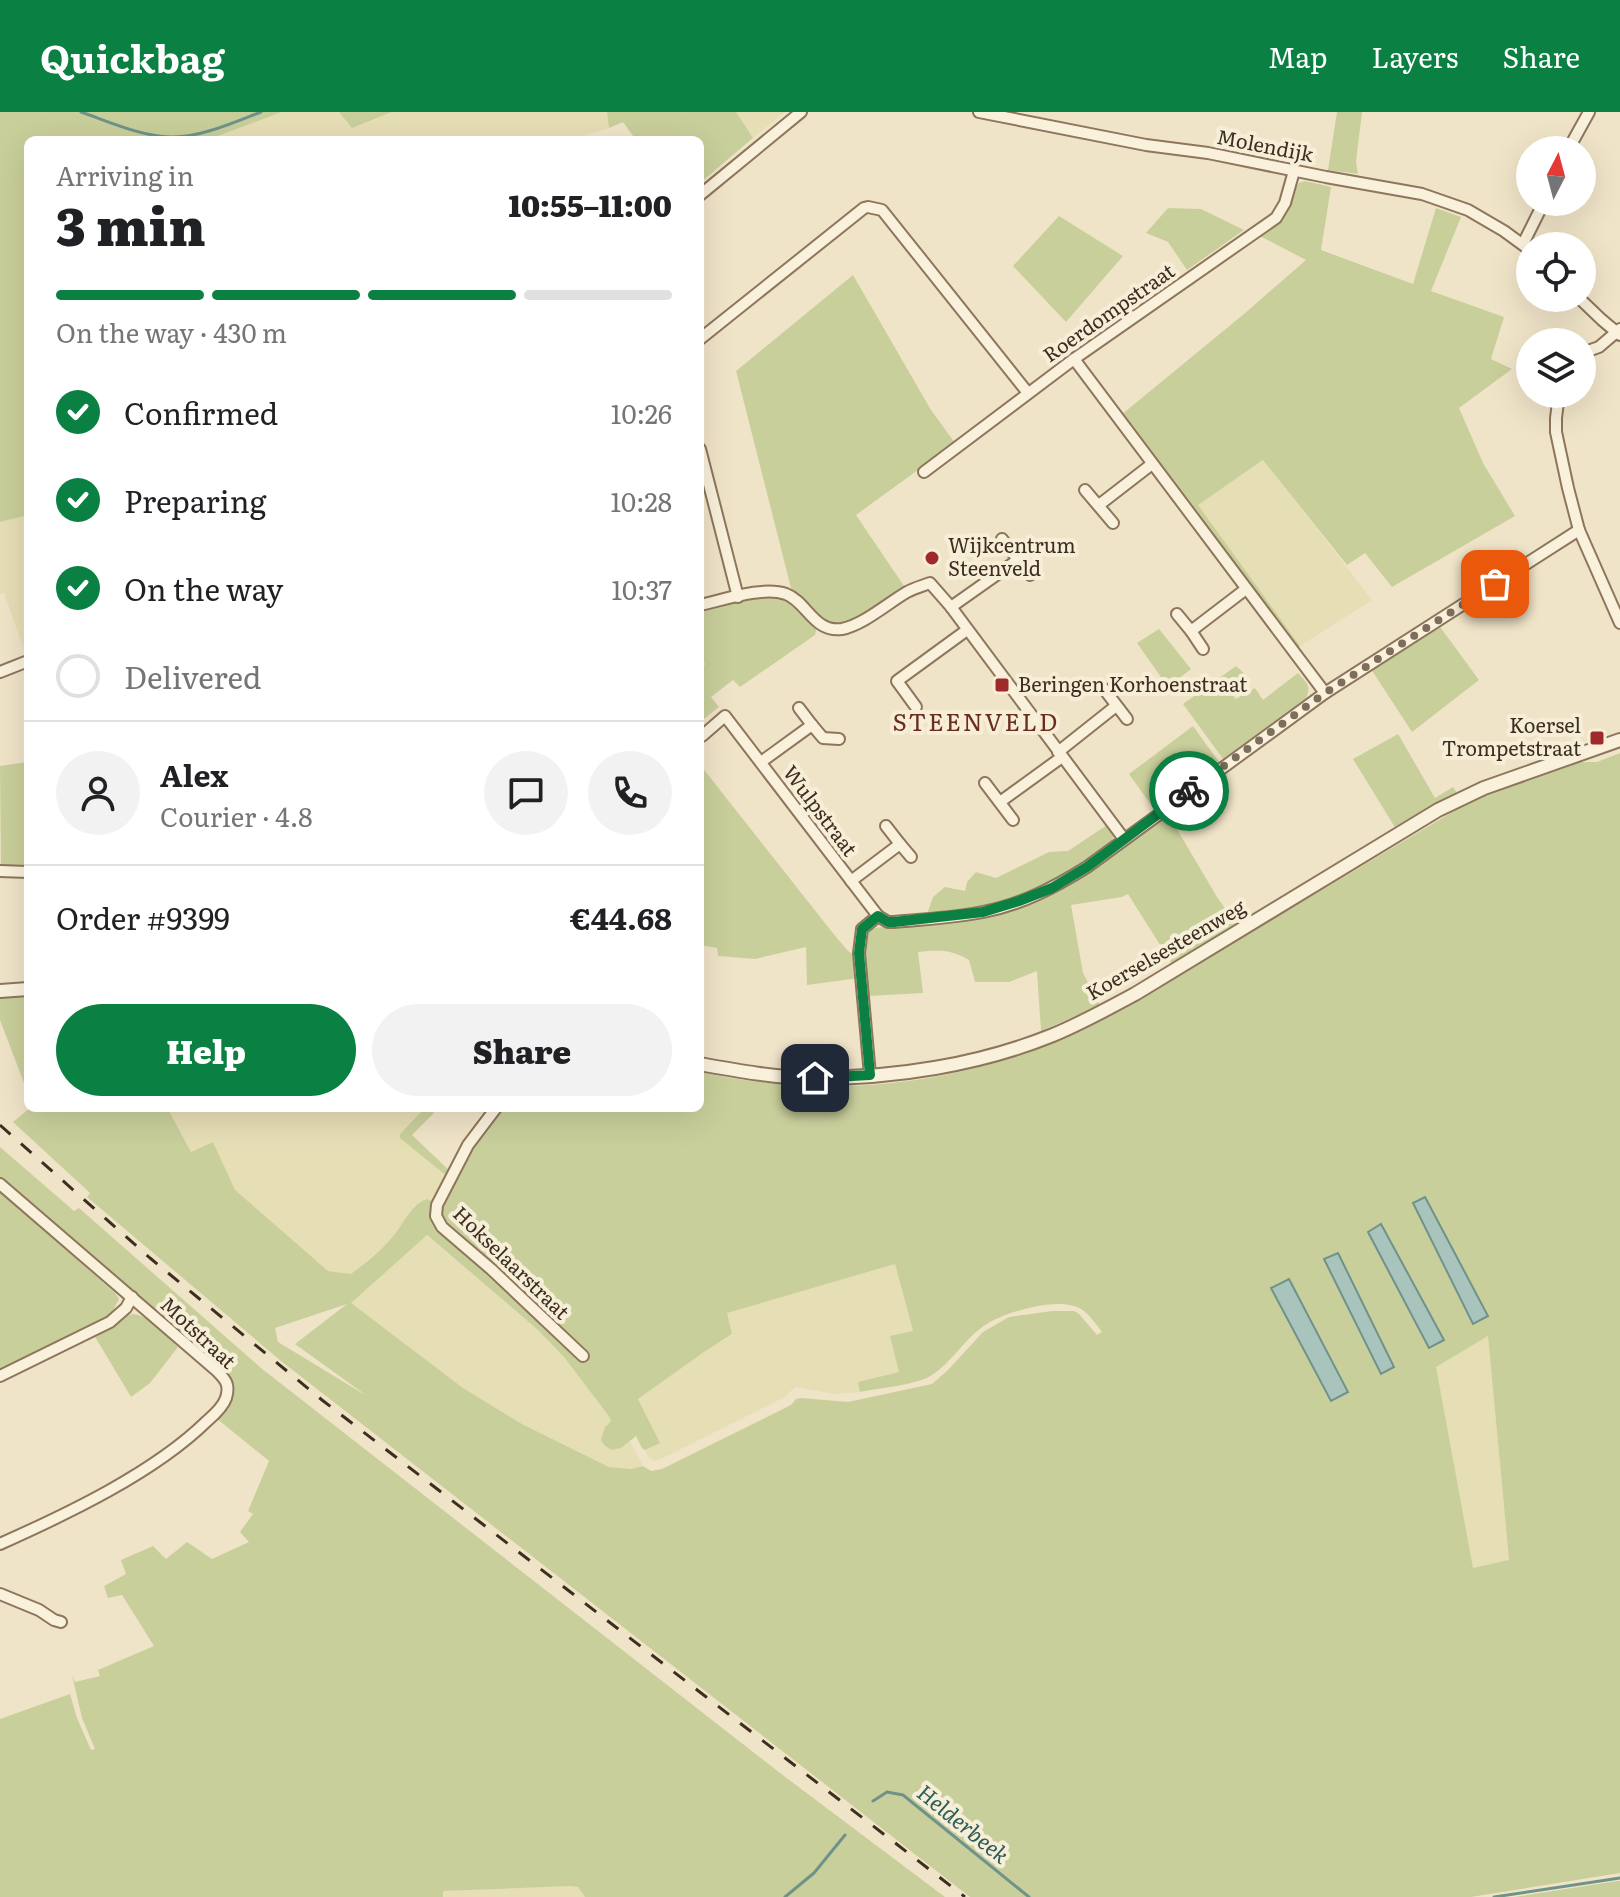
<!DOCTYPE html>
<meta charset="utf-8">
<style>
body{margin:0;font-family:Literata,serif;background:#f2f2f2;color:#202124;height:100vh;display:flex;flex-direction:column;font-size:30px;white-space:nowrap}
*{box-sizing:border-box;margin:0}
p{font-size:26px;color:#757577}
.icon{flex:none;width:44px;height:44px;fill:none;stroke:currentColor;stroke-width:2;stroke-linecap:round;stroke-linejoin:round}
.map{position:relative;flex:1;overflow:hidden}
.side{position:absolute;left:24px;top:24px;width:680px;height:976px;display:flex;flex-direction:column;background:#fff;border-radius:12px;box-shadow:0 8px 32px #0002}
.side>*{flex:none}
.needle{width:52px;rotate:6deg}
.tools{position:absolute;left:1516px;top:24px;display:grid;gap:16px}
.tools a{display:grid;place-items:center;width:80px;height:80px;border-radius:50%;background:#fff;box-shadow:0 8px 32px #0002;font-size:40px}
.pin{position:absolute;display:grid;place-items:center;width:68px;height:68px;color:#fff;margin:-34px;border-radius:16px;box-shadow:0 4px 12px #0006}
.courier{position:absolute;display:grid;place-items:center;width:80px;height:80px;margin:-40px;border:6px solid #0b8043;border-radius:50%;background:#fff;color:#222;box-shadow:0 2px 10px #0007}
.summary em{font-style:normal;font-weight:800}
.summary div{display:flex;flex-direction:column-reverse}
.summary{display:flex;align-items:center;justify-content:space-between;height:136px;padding:0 32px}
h1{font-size:52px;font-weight:800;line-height:60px}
.bar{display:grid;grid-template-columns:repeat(4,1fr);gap:12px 8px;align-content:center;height:96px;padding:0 32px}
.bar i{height:10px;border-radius:6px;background:#e0e0e0}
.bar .current{background:#0b8043}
.bar p{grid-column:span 4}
.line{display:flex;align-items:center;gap:20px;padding:0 32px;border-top:2px solid #e0e0e0}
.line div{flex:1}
.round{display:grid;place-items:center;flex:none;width:84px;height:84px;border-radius:42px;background:#f2f2f2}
ol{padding:0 32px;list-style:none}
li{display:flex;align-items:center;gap:24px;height:88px}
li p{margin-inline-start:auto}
li .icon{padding:8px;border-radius:50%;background:#0b8043;color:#fff;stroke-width:4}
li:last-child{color:#757577}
li i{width:44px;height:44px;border:4px solid #e0e0e0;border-radius:50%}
.button{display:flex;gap:16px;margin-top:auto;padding:16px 32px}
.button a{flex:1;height:92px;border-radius:48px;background:#0b8043;color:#fff;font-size:32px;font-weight:800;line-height:92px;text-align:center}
.button a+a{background:#f2f2f2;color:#202124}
header{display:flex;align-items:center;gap:48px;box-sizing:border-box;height:112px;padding:0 40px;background:#0b8043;color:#fff}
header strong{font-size:38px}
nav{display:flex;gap:44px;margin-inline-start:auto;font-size:28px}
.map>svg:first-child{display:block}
.farmland{fill:#e6deb5}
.green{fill:#c9cf9b;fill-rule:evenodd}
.water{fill:#a9c4bc;stroke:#6f938a;stroke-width:2}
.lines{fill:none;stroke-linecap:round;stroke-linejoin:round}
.stream{stroke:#6f938a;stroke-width:3}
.minor-casing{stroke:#8d765c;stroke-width:14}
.tertiary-casing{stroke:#8d765c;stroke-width:16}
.minor{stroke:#faf1dc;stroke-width:10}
.tertiary{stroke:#faf1dc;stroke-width:12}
.rail{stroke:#3d2e20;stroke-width:3;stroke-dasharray:14 14;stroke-linecap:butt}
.done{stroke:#7c6e5b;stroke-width:8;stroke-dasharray:0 14.4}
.route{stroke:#0b8043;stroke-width:10}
.poi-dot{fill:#9e2a2b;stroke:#f7eed8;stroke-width:3}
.labels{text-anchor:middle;stroke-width:8;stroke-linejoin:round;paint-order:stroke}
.street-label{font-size:20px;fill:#3d2e20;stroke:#f7eed8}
.poi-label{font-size:20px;fill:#3d2e20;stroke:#f7eed8;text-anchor:start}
.water-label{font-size:22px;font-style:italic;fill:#2f5d5a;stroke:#f7eed8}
.quarter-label{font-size:24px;letter-spacing:2px;fill:#6b2e1e;stroke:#f7eed8}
</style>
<header>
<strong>Quickbag</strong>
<nav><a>Map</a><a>Layers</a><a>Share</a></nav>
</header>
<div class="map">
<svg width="1620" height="1785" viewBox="0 0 1620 1785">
<rect width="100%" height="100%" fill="#f0e4c8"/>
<!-- farmland -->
<g class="farmland">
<path d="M282,0H339L352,16L392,0H607L609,16L568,28H207Z"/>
<path d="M736,0H785L753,26Z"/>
<path d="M1264,348L1372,488L1300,534L1197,393Z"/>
<path d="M28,403V539L25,540L4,481L0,482V410Z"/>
<path d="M176,996H436L434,1001L428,997L400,1021L448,1065L434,1090L414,1094L391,1128L357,1157L351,1162L328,1159L234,1078L213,1030L191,1040L169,999Z"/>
<path d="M426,1123L538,1218L564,1245L608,1303L611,1309L605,1315L621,1336L630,1329L643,1354L631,1357L610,1355L522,1312L463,1276L350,1191Z"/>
<path d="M895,1152L913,1220L899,1260L859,1270L860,1280L834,1282L795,1275L785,1285L661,1347L655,1349L649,1346L645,1338L659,1330L638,1287L704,1240L732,1223L726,1201Z"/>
<path d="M1488,1224L1509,1449L1473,1456L1435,1255Z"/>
<path d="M571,1774L578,1775L585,1785H443V1779Z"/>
</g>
<!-- green -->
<g class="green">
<path d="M0,0H282L207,28H28V403L0,410Z"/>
<path d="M339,0H392L352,16Z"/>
<path d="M607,0H736L753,26L700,71V28H636L623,10L609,16Z"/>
<path d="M1337,0H1362L1356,50L1358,62L1328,58Z"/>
<path d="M1305,69L1331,75L1321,138L1413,172L1436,96L1461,105L1431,179L1504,205L1491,247L1512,257L1459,296L1483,351L1515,404L1392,475L1365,441L1347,453L1263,348L1198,393L1300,534L1296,537L1121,303L1244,202L1306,148L1258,123C1272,114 1286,106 1292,90C1295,83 1295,77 1299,71Z"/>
<path d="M1168,96L1201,97L1244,118L1187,158L1168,130L1146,121Z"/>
<path d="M1059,104L1123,144L1066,210L1013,154Z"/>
<path d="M853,163L931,298L955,331L856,403L904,474L853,510C824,520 811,498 792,480L736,259Z"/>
<path d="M773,482L791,488L817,513L815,523L740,575L733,568L711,585L719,595L700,610V559L705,552L700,544V497Z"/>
<path d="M1438,512L1479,568L1412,620L1371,557Z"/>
<path d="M1159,517L1191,557L1168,575L1137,531Z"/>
<path d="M1236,554L1246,563L1227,577L1236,587L1255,576L1263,588L1298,561C1306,570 1312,574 1306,586L1223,647L1183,592Z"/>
<path d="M1193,614L1219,650L1154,697L1129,662Z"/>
<path d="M1398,622L1435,686L1453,675L1457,681L1396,717L1353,647Z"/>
<path d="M1620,641V1761L1471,1785H970L281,1249L87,1085L90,1081L13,1010L30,996H176L169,999L191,1040L213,1030L235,1078L328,1159L351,1162C364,1152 378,1141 389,1129C403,1115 408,1094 427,1087L434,1090L445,1113L441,1104V1094L472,1034L501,996H700V960C799,982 911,979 1008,946C1049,932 1087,914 1126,895L1459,696L1485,683L1574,650H1597ZM1424,1086L1488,1204L1473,1212L1413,1092ZM1380,1113H1381L1444,1227L1368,1120ZM427,1123L538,1218L564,1245L608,1303L611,1309L605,1315L601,1328L605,1334L612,1338L621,1336L636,1324L642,1336L645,1338L660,1331L638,1287L704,1240L732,1222L727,1201L895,1152L913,1219L890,1224L899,1260L858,1270L860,1280C878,1276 918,1273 932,1263C951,1251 963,1229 981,1216C1000,1201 1059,1183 1081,1197C1089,1202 1096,1212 1102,1220L1097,1223L1079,1202L1074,1199H1052L1009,1205L983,1220L948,1258L932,1272L848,1290L801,1286L796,1287L791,1293L662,1357L651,1359L643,1354L631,1357L609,1355L522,1312L463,1276L351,1191ZM1338,1142L1394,1255L1382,1262L1325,1148ZM347,1192L295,1232L367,1284L278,1230L275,1216ZM1488,1224L1509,1448L1473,1456L1436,1255Z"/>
<path d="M700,649L702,652L701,654L836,825L848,839L856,844L859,866L807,873L806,835L755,847L718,844L717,836L700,833Z"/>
<path d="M28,650V756L1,754L0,654Z"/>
<path d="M1168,702L1217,785L1236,812L1172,852L1128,782L1122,785L1071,793L1083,861L1100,893L1041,919L1037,859L1009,870H975L969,848C950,837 940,838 918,840L923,881L868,884L864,831L866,822L872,816L922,812L1021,794L1057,779Z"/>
<path d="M1107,713L1115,722L1110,731L1059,766L1020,784L981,796L927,802L933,785L945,775L965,779L967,770L976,760L996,766L1049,740L1068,739Z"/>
<path d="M28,883V976L24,971L0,908V885Z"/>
<path d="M424,997H428L434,1001L412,1023L451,1060L448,1065L400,1026V1022Z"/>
<path d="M0,1035L74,1099L79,1096L261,1256L780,1661L945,1785H585L578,1775L571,1774L443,1779V1785H0V1607L70,1582L77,1606L91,1638L95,1637L82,1606L72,1563L75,1570L100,1564L98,1558L154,1534L122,1483L108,1486L104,1474L126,1462L121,1448L153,1434L166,1447L187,1430L212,1447L249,1430L240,1420L253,1402L248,1399L269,1349L216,1306C228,1292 238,1280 228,1261L0,1066Z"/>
<path d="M0,1079L115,1181L119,1187L111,1202L0,1260Z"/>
<path d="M133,1202C151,1204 165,1223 178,1235L150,1271L131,1285L94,1223L114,1215L126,1204Z"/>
<path d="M1617,1769H1620V1785H1514Z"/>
</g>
<!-- water -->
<g class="water">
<path d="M1425,1085L1488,1204L1473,1212L1413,1091Z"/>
<path d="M1381,1112L1444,1228L1429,1236L1368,1120Z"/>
<path d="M1338,1141L1394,1255L1381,1262L1324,1147Z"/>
<path d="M1289,1167L1348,1280L1331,1289L1271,1176Z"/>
</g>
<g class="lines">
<!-- stream -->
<g class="stream">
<path d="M81,0C110,10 140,24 171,25C199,26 235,10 261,0"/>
<path d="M873,1689L887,1680L903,1683L1029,1785"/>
<path d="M785,1785L814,1761L845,1723"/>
<path d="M1494,1785L1620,1766"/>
</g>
<!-- minor casing -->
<g class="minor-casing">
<g id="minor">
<path d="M979,0L1146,33L1208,41L1326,65L1422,82L1468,98L1504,119L1530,138"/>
<path d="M1568,38L1589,0"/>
<path d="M700,83L801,0"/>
<path d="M1523,132L1544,90"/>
<path d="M1579,186L1602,208L1620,223"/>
<path d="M700,227L864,96L868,95L882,98L1028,281"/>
<path d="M1582,241L1599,235L1620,217"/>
<path d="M1074,247L1325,581"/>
<path d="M1559,282L1556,306V320L1568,376L1579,418L1620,511"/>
<path d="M700,337L738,485"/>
<path d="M924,360L1074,247L1276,106L1285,91L1294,59"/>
<path d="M1085,378L1113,411"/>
<path d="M1099,393L1152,352"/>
<path d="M1002,427L1030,463"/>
<path d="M700,493C724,488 762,474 786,482C807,490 814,521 842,517C863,513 888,491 907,480C914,476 922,474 930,471L951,495L1124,727"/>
<path d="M951,495L1019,447"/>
<path d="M1177,502L1191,519"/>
<path d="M1203,537L1191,519L1246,477"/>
<path d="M0,560L28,549"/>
<path d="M1104,577L1127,607"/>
<path d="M916,595L897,569L967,518"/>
<path d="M812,613L823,626L839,627"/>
<path d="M702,624L725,604L878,804L862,817L859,841L870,963"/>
<path d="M1058,640L1116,594"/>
<path d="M761,650L812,613L799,596"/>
<path d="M985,671L1013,708"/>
<path d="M1000,690L1062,645"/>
<path d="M900,732L911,745"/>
<path d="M0,759L28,760"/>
<path d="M851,769L900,732L886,714"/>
<path d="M878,804L888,810H894C923,807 954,806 983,800C1021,793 1055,775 1087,755L1325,581L1579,418"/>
<path d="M496,996L468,1033L437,1093L436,1104L442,1115L491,1157L583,1244"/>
<path d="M0,1072L217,1259C226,1268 230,1273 226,1286C223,1295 214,1303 207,1309C154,1361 67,1402 0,1432"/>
<path d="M0,1264L110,1210L126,1196L132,1185"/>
<path d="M0,1482L39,1498L54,1508L61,1510"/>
</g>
</g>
<!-- tertiary casing -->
<g class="tertiary-casing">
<g id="tertiary">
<path d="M0,879L28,877"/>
<path d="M700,952C738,959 777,966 815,966C895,966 979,953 1053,923C1082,911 1109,896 1135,882L1438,698L1484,676L1620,628"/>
</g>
</g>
<!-- minor -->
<use href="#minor" class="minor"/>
<!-- tertiary -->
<use href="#tertiary" class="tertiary"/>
<!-- rail -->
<path class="rail" d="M0,1013L150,1146L322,1288L965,1785"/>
</g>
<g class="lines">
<!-- done -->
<path class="done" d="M1189,679L1325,581L1495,472"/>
<!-- route -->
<path class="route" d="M815,966L870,963L859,841L862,817L878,804L888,810H894L983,800L1019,789L1052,776L1087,755L1189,679"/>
</g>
<!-- markers -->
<g class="poi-dot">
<circle cx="932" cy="446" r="8"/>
<rect x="994" y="565" width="16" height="16" rx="4"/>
<rect x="1589" y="618" width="16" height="16" rx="4"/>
</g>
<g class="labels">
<!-- street labels -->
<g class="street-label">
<text transform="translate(1265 34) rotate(11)" y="7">Molendijk</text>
<text transform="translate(1109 201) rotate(-35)" y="7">Roerdompstraat</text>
<text transform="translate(820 699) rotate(53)" y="7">Wulpstraat</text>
<text transform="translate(1166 838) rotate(-30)" y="7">Koerselsesteenweg</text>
<text transform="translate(511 1151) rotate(44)" y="7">Hokselaarstraat</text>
<text transform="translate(198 1221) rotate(43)" y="7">Motstraat</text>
</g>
<!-- poi labels -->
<g class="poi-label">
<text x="948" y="441">Wijkcentrum<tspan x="948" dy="23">Steenveld</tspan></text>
<text x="1018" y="580">Beringen Korhoenstraat</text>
<text x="1581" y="621" text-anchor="end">Koersel<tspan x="1581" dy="23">Trompetstraat</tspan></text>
</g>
<!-- water labels -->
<g class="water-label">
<text transform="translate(963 1712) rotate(39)" y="8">Helderbeek</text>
</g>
<!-- quarter labels -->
<g class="quarter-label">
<text x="976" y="619">STEENVELD</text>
</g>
</g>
</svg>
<div class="tools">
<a><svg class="needle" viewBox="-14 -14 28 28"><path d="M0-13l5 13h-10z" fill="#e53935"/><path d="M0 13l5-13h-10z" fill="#757577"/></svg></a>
<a><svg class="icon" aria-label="locate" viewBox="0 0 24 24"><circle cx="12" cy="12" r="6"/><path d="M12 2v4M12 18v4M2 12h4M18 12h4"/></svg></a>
<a><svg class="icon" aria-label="layers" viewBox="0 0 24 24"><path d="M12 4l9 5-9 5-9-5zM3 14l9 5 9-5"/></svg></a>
</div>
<div class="pin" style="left:1495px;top:472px;background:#ea580c"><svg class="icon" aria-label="bag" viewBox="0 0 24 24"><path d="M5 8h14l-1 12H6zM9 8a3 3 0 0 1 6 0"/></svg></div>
<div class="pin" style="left:815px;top:966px;background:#1f2937"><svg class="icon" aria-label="home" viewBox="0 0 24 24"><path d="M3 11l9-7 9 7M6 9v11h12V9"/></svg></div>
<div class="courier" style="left:1189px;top:679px"><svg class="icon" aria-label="bike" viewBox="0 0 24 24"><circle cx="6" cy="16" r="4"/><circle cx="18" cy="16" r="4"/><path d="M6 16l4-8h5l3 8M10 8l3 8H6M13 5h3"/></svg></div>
<section class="side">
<div class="summary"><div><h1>3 min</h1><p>Arriving in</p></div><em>10:55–11:00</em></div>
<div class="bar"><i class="current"></i><i class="current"></i><i class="current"></i><i></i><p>On the way · 430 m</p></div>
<ol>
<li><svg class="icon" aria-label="check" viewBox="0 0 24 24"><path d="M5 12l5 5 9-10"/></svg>Confirmed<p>10:26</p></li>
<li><svg class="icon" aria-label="check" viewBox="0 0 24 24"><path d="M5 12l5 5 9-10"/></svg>Preparing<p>10:28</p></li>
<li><svg class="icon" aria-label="check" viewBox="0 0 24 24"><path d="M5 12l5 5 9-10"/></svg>On the way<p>10:37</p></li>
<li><i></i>Delivered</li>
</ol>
<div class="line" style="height:144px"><a class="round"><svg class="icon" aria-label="person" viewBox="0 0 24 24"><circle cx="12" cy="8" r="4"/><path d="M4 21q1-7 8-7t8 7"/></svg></a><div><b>Alex</b><p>Courier · 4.8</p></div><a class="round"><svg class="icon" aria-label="chat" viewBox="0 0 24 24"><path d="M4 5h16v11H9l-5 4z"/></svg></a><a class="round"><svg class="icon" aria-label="phone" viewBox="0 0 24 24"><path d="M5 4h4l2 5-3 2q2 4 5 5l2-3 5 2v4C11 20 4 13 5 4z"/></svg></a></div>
<div class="line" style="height:104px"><div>Order #9399</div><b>€44.68</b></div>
<div class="button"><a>Help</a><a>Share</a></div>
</section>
</div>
